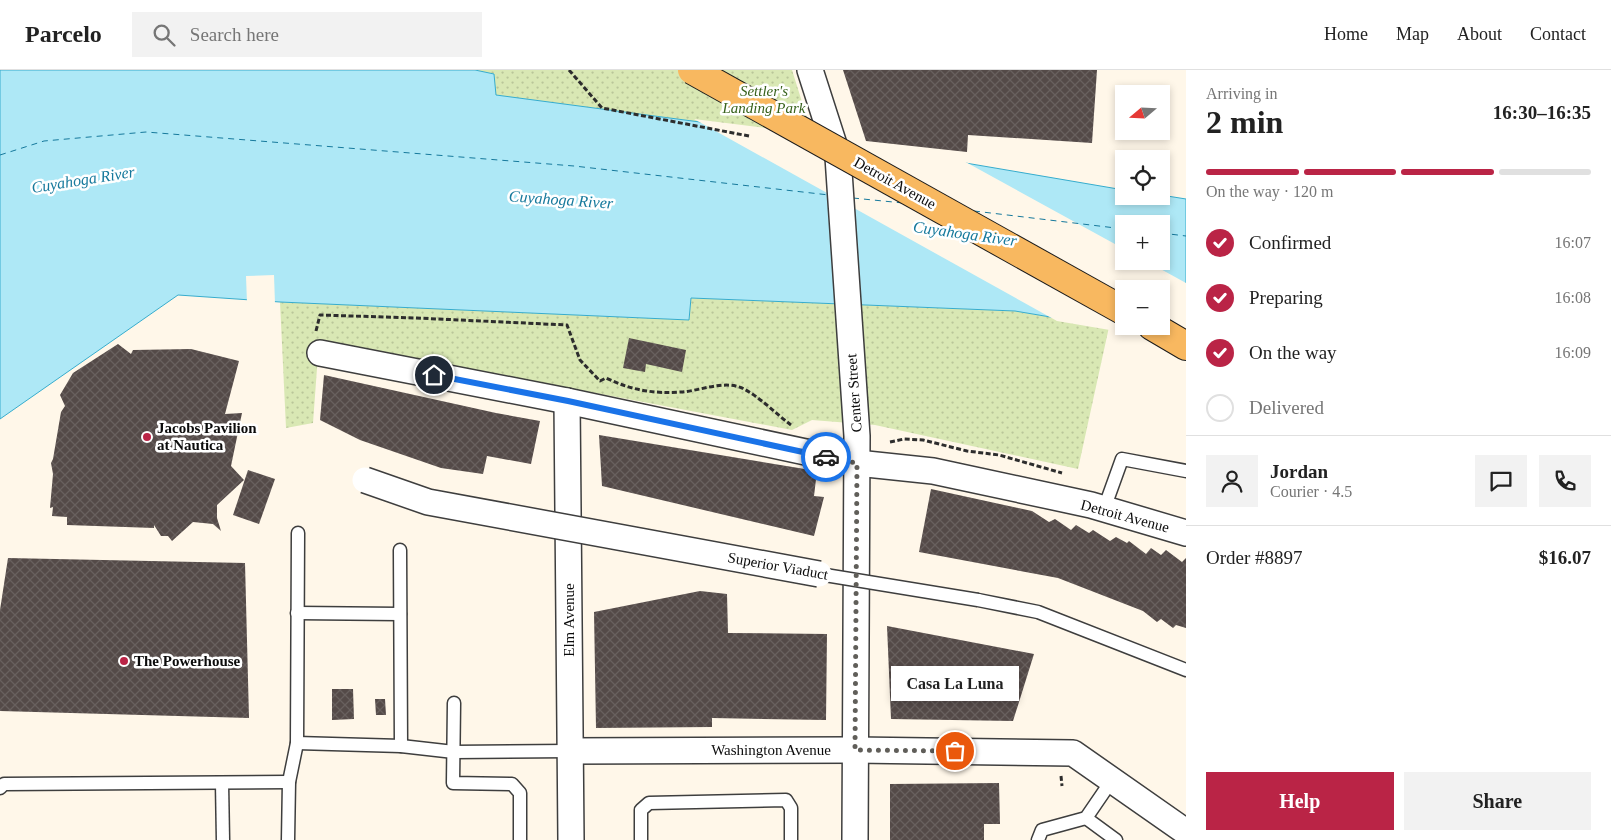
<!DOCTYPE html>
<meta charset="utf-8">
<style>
body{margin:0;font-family:"Times New Roman",serif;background:#f2f2f2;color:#222;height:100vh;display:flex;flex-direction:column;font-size:19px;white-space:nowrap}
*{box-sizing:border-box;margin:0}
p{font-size:16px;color:#767676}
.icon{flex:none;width:28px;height:28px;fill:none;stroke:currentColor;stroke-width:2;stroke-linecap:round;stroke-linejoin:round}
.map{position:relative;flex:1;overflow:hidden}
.drawer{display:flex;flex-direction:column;background:#fff;width:425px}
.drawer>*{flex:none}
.needle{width:32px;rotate:251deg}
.buttons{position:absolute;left:1115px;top:15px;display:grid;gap:10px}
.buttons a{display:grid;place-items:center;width:55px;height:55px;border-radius:0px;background:#fff;box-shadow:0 2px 8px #0003;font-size:25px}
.pin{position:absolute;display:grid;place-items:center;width:42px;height:42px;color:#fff;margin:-21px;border:2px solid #fff;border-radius:50%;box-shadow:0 1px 5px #0007}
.courier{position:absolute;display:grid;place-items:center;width:50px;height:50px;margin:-25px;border:4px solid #1a73e8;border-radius:50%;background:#fff;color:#222;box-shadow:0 1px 6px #0007}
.bubble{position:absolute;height:35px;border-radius:0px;background:#fff;box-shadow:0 2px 8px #0003;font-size:16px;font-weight:700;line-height:35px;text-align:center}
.summary em{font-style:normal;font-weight:700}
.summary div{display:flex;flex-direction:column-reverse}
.summary{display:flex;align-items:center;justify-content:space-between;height:85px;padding:0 20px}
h1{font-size:32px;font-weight:700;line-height:38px}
.bar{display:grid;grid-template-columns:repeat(4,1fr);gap:8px 5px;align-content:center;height:60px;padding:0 20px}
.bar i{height:6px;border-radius:4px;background:#e0e0e0}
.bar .on{background:#ba2446}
.bar p{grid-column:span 4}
.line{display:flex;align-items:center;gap:12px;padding:0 20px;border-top:1px solid #e0e0e0}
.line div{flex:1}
.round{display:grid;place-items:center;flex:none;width:52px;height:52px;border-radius:0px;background:#f2f2f2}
ol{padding:0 20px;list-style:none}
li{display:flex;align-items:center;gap:15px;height:55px}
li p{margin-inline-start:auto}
li .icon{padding:5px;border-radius:50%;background:#ba2446;color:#fff;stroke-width:4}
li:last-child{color:#767676}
li i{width:28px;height:28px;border:2px solid #e0e0e0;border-radius:50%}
.primary-button{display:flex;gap:10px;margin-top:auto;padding:10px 20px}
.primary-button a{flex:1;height:58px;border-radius:0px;background:#ba2446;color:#fff;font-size:20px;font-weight:700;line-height:58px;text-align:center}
.primary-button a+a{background:#f2f2f2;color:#222}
header{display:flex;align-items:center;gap:30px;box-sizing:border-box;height:70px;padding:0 25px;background:#fff;border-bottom:1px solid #e0e0e0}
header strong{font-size:24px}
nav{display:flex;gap:28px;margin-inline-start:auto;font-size:18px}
.search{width:350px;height:45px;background:#f2f2f2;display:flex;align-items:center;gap:12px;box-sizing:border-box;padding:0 18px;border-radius:0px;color:#767676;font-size:19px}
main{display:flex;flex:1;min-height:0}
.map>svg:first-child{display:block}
.park{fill:url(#park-dots)}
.water{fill:#aee8f6;stroke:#36accd;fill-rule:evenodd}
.pier{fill:#fff7e9;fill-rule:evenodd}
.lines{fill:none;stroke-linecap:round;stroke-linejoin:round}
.ferry{stroke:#16799c;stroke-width:1;stroke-dasharray:6 5;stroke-linecap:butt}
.building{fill:url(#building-cross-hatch)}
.lane-casing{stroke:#3e3e3e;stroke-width:15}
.street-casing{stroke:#3e3e3e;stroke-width:28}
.primary-casing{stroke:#1c1c1c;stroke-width:30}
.path{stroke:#2d2d2d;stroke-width:3;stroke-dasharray:5 2.5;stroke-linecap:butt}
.lane{stroke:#fff;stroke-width:12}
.street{stroke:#fff;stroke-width:25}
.primary{stroke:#f8b860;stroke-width:28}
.lane-bridge-casing{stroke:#3e3e3e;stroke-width:15;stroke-linecap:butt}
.street-bridge-casing{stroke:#3e3e3e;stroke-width:28;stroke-linecap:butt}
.primary-bridge-casing{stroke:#1c1c1c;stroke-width:30;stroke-linecap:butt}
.lane-bridge{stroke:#fff;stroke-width:12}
.street-bridge{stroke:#fff;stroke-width:25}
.primary-bridge{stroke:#f8b860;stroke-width:28}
.done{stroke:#605e59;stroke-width:5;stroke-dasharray:0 9}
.route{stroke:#1a73e8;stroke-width:6}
.poi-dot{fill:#ba2446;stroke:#fff;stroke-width:2}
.labels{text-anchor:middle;stroke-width:5;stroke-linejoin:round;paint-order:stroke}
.park-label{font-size:15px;font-style:italic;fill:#37621c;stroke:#fff}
.street-label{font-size:15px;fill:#0b0b0b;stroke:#fff}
.poi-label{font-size:15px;font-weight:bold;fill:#0b0b0b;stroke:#fff;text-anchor:start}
.water-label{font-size:16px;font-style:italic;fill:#16799c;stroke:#fff}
</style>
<header>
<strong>Parcelo</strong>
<div class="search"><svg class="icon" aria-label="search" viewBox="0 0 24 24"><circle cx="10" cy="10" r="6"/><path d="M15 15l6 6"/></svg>Search here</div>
<nav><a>Home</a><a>Map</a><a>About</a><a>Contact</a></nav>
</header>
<main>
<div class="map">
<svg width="1186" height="770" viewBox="0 0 1186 770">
<defs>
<pattern id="park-dots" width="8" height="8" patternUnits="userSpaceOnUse" patternTransform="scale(1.25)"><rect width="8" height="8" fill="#d9e8b4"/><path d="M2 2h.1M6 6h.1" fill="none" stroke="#b9c699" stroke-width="1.8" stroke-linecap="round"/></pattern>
<pattern id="building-cross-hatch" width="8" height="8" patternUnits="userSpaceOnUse" patternTransform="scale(1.25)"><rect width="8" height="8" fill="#544a48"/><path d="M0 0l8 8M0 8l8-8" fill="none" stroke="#68605e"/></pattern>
</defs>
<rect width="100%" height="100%" fill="#fff7e9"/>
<!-- park -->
<g class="park">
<path d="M475,0H792L813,67L495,25L494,4Z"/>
<path d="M691,228L1015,241L1109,257L1078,399L875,355L812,350L792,360L319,271L313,353L286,358L280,232L689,250Z"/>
</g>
<!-- water -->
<path class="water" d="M0,0H475L494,4L496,25L813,67L1124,120V126H1161V125L1186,129V270L1015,241L691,228L689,250L280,232L178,225L0,349ZM1124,154H1161V191H1124ZM1124,219H1161V256H1124Z"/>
<!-- pier -->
<g class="pier">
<path d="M694,49L813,64L962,90L1124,179V191H1146L1186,213V273L1057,251ZM1124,219H1161V256H1124Z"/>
<path d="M274,205L275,234L247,233L246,206Z"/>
</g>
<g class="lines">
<!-- ferry -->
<g class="ferry">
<path d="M0,85L44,71L146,62L574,96L829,125"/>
<path d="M853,128L903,133"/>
<path d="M974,141L1124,159"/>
<path d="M1161,163L1186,166"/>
</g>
</g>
<!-- building -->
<g class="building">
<path d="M843,0H1097L1092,73L968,65L967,82L866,71Z"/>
<path d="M629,268L686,280L682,302L646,294L645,302L623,298Z"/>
<path d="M118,274L131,284L133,280L191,279L239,291L225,344L242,343L231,396L244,410L217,435V448L221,461L213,454L193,452L172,471L168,466H161L154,455V458L67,455V447L52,446L53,437L50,438L53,404L51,393L53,389L61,342L65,336L60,325L73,303Z"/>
<path d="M324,305L496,343L540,351L531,394L487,386L483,404L441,398L360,370L320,350Z"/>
<path d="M599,365L817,401L814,426L824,427L814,466L602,416Z"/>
<path d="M248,400L275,409L259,454L233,445Z"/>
<path d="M931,419L1032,441L1049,452L1055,449L1071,460L1076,455L1089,463L1093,460L1110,471L1116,467L1127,473L1129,471L1146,484L1151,478L1161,485L1166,480L1182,492L1186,488V558L1176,555L1173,558L1161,549L1157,552L1143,541L1058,508L919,482Z"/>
<path d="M8,488L245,493L249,648L0,641V540Z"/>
<path d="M700,521L727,524L728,563L827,564L826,650L712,648V657L596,658L594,542Z"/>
<path d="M887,556L1034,584L1013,651L891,649Z"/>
<path d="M332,619H353L354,649L332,650Z"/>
<path d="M375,629H385L386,645H376Z"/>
<path d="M999,713L1000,754H984V770H890V714Z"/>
</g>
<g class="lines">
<!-- lane casing -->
<g class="lane-casing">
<g id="lane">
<path d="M1104,439L1122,389L1186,401"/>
<path d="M400,480L401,676"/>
<path d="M978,530L1038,542L1186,600"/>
<path d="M297,543L400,544"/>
<path d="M454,633L453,713L512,714L520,723V770"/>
<path d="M297,673L401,676L454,682L570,681"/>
<path d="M222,713L223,770"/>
<path d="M0,718L4,714L289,712"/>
<path d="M1086,748L1116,770"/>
<path d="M288,770L289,712L297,673L298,463"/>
<path d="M641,770V740L649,733L786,730L791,738V770"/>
<path d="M1038,770L1042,760L1086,748L1112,710"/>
</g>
</g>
<!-- street casing -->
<g class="street-casing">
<g id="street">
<path d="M810,0L838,87L857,366L855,770"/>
<path d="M320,283L567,331L857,393L933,401L1091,435L1186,463"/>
<path d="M567,331L571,770"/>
<path d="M570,681L855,680L1073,683L1186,762"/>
</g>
</g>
<!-- primary casing -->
<g class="primary-casing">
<path id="primary" d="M1152,256L1186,276"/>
</g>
<!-- path -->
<g class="path">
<path d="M569,0L602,38L749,66"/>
<path d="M316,261L320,245L416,248L567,255L580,290L600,311L606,308C631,320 653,324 681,322C700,321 723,310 742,318C760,327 775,343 791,355"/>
<path d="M890,372L904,369L923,370L967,381L999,385L1062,403"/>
<path d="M1061,706L1062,716"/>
</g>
<!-- lane -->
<use href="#lane" class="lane"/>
<!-- street -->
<use href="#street" class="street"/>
<!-- primary -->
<use href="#primary" class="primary"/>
<!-- lane-bridge casing -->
<g class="lane-bridge-casing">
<path id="lane-bridge" d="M819,504L978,530"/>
</g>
<!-- street-bridge casing -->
<g class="street-bridge-casing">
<path id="street-bridge" d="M365,410L428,432L819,504"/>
</g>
<!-- primary-bridge casing -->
<g class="primary-bridge-casing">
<path id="primary-bridge" d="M692,0L1124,241"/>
</g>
<!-- lane-bridge -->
<use href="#lane-bridge" class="lane-bridge"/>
<!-- street-bridge -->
<use href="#street-bridge" class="street-bridge"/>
<!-- primary-bridge -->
<use href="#primary-bridge" class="primary-bridge"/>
</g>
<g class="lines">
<!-- done -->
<path class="done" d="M826,387L857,393L855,680L955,681"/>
<!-- route -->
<path class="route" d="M434,305L568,331L826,387"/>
</g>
<!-- markers -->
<g class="poi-dot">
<circle cx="147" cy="367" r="5"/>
<circle cx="124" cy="591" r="5"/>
</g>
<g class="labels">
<!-- park labels -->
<g class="park-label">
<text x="764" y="26">Settler's<tspan x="764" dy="17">Landing Park</tspan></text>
</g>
<!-- street labels -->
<g class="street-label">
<text transform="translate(895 113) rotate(29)" y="5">Detroit Avenue</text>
<text transform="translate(854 323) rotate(-94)" y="5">Center Street</text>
<text transform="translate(1125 446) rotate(15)" y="5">Detroit Avenue</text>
<text transform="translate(778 496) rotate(10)" y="5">Superior Viaduct</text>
<text transform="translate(569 550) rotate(-90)" y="5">Elm Avenue</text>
<text x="771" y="685">Washington Avenue</text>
</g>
<!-- poi labels -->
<g class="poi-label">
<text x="157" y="363">Jacobs Pavilion<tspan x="157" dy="17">at Nautica</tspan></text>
<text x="134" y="596">The Powerhouse</text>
</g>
<!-- water labels -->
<g class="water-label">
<text transform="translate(83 109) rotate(-9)" y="6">Cuyahoga River</text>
<text transform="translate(561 129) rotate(4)" y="6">Cuyahoga River</text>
<text transform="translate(965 163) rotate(8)" y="6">Cuyahoga River</text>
</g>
</g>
</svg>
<div class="buttons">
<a><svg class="needle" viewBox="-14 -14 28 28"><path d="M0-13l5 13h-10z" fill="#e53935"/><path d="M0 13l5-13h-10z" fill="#767676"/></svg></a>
<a><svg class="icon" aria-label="locate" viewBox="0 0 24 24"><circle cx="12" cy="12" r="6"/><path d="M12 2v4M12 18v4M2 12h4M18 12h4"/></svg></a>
<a>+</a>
<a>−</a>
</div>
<div class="pin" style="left:955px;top:681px;background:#ea580c"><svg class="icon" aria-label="bag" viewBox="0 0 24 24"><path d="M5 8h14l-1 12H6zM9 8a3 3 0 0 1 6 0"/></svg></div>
<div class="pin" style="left:434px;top:305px;background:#1f2937"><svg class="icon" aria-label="home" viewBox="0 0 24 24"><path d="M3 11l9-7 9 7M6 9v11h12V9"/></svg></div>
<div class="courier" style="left:826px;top:387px"><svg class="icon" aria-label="car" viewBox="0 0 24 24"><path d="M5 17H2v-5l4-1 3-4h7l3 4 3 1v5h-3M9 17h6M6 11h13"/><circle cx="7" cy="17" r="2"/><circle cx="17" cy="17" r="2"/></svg></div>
<div class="bubble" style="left:891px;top:596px;width:128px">Casa La Luna</div>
</div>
<section class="drawer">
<div class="summary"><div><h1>2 min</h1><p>Arriving in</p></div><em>16:30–16:35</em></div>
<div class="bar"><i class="on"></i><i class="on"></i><i class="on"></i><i></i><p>On the way · 120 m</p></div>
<ol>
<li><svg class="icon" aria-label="check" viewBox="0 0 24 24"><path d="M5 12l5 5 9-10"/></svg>Confirmed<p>16:07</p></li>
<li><svg class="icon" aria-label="check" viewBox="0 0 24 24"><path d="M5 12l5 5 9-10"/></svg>Preparing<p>16:08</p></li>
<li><svg class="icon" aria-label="check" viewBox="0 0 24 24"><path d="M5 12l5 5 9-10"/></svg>On the way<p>16:09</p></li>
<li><i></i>Delivered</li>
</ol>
<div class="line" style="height:90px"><a class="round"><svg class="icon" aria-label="person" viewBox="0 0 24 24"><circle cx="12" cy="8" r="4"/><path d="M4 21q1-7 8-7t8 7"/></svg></a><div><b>Jordan</b><p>Courier · 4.5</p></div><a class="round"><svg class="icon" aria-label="chat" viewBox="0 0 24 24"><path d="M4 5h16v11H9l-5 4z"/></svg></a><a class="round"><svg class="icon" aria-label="phone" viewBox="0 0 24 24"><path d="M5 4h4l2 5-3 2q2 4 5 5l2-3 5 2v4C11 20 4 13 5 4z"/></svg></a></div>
<div class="line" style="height:65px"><div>Order #8897</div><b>$16.07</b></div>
<div class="primary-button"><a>Help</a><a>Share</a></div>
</section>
</main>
